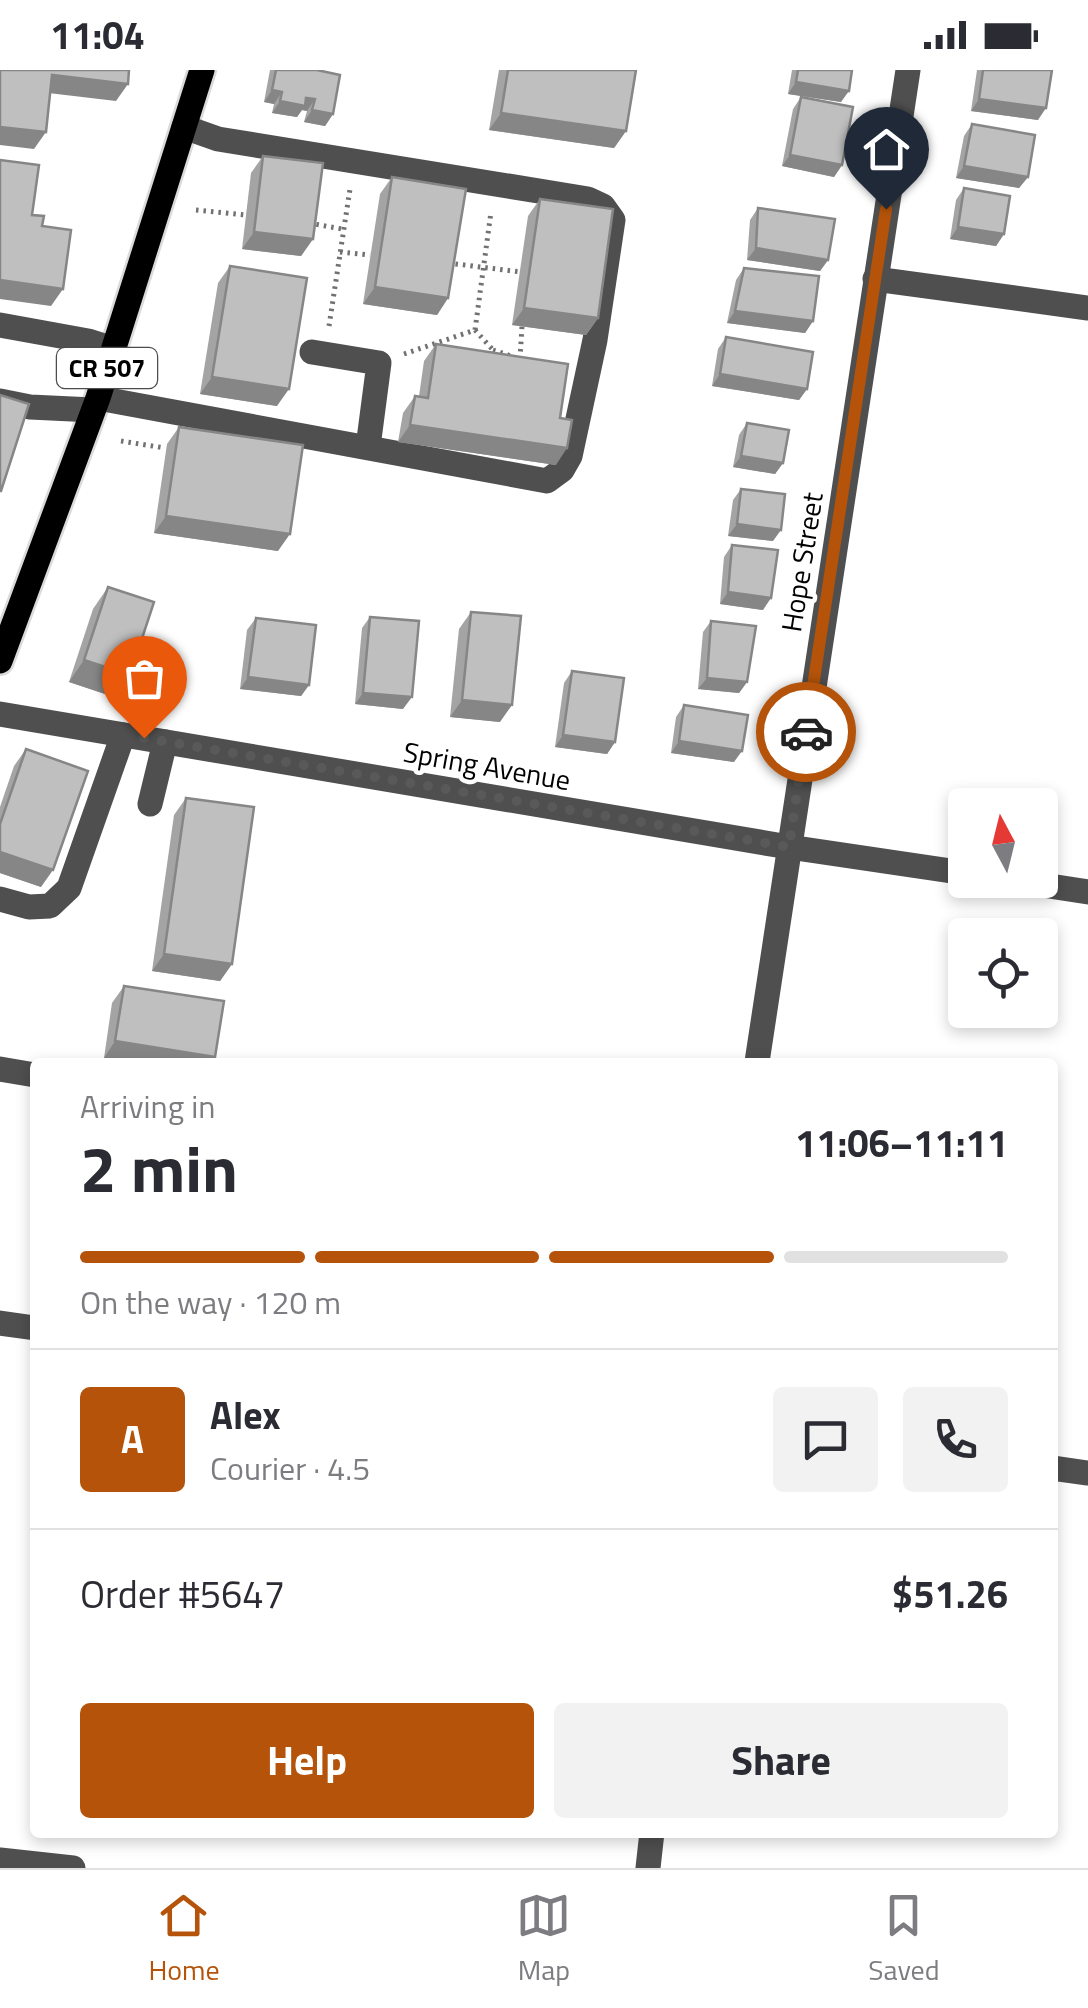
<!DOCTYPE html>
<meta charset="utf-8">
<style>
body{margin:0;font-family:"Titillium Web",sans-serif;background:#f2f2f3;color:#2b2b33;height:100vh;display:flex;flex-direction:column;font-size:38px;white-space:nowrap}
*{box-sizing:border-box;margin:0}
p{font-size:32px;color:#7c7c81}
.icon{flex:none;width:55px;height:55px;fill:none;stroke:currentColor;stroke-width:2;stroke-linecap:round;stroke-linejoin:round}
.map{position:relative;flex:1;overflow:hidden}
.sheet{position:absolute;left:30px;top:988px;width:1028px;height:780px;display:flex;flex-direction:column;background:#fff;border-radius:10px;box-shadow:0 5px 15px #0003}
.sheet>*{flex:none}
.needle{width:65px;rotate:353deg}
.fabs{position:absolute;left:948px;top:718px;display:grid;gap:20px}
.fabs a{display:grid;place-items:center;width:110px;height:110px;border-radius:10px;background:#fff;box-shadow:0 5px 15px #0003;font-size:50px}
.pin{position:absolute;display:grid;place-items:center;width:85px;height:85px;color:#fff;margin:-102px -42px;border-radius:50% 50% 50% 0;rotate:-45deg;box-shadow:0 0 10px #0007}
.pin .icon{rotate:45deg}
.courier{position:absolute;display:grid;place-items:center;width:100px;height:100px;margin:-50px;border:8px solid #b45309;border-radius:50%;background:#fff;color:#222;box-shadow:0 2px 12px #0007}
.summary em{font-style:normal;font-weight:700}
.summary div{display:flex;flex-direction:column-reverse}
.summary{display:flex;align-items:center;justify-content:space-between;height:170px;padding:0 50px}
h1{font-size:65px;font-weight:700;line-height:75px}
.bar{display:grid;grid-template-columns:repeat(4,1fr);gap:15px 10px;align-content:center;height:120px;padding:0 50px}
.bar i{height:12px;border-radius:8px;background:#e1e1e2}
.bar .selected{background:#b45309}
.bar p{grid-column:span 4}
.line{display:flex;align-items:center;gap:25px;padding:0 50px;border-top:2px solid #e1e1e2}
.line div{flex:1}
.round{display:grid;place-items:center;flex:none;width:105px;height:105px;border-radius:10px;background:#f2f2f3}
.button{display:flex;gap:20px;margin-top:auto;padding:20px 50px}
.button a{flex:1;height:115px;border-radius:10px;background:#b45309;color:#fff;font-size:40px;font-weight:700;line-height:115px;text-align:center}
.button a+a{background:#f2f2f3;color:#2b2b33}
.status{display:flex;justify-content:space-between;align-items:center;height:70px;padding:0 50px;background:#fff;direction:ltr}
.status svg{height:28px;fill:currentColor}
.tabs{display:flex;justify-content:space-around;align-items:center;height:140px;border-top:2px solid #e1e1e2;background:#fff;font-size:28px;color:#7c7c81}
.tabs a{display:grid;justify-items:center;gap:5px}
.tabs .selected{color:#b45309}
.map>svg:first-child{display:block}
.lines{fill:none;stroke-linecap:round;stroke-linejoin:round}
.major-casing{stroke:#dbdbdb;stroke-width:30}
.path{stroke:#717171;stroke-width:5;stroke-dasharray:2.5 5;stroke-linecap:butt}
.minor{stroke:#4f4f4f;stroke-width:25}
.major{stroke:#000;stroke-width:25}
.wall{fill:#a4a4a4}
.shaded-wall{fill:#868686}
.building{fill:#bfbfbf;stroke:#868686;stroke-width:2.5}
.done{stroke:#595959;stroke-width:10;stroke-dasharray:0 18}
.route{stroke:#b45309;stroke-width:12}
.labels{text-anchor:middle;stroke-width:9;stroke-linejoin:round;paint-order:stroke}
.shield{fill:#fff;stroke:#4c4c4c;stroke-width:2.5}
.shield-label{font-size:25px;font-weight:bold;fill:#000}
.street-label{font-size:28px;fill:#000;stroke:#fff}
</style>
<div class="status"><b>11:04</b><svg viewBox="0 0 49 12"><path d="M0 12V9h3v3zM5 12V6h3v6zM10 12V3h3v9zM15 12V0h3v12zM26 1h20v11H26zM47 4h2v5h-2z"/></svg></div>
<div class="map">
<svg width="1088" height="1798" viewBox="0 0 1088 1798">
<rect width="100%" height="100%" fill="#fff"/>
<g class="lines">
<!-- major casing -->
<g class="major-casing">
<path id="major" d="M0,591L98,328L202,0"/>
</g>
<!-- path -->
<g class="path">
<path d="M196,140L246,145"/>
<path d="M309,153L342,159"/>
<path d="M340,182L370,185"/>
<path d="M448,193L521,202"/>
<path d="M329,256L350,119"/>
<path d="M475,260L493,280"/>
<path d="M493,280L514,287"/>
<path d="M404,284L475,260L491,142"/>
<path d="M520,289L522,256"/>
<path d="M121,371L165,378"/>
</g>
<!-- minor -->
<g class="minor">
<path d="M875,209L1088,238"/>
<path d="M0,255L88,271L113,279"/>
<path d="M312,282L379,293L368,377"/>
<path d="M98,328L547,411L562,400L570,386L595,270L613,150L603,136L588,129L218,69L184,57"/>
<path d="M0,331L30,337L93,340"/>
<path d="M0,644L789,777L965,803"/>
<path d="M150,734L165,672"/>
<path d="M1010,810L1088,822"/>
<path d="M0,829L29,837L50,836L69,818L123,665"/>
<path d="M757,992L908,0"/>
<path d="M0,999L35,1005"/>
<path d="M0,1253L35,1258"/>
<path d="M1052,1398L1088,1403"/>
<path d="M0,1790L73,1798"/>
<path d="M648,1798L652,1762"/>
</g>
<!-- major -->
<use href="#major" class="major"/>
</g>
<!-- wall -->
<g class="wall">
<path d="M270,0H317L333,44L325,56L304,52L307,41L302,40L297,47L272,43L274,34L264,32Z"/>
<path d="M499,0H636L626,61L614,78L489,60Z"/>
<path d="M792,0H852L841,32L788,24Z"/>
<path d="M977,0H1052L1038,50L971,41Z"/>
<path d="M801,27L842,95L834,107L782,96L793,39Z"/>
<path d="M972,54L1028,107L1019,118L956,108L964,66Z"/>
<path d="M263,86L313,169L301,186L242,179L251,103Z"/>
<path d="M392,107L448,228L437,245L363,234L380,124Z"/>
<path d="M964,118L1004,164L996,176L950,169L956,130Z"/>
<path d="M540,129L598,248L586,265L512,255L528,146Z"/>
<path d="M758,138L828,190L820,201L747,190L750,150Z"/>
<path d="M230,196L277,336L200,324L218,213Z"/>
<path d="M744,198L813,251L805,263L727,253L736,210Z"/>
<path d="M726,267L807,319L799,330L712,316L718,279Z"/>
<path d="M436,274L560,348L556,395L398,372L403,343L415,326H419L424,291Z"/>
<path d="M747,353L783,393L775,404L733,397L739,365Z"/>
<path d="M179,357L278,481L154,463L167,374Z"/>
<path d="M741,419L773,471L728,466L733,430Z"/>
<path d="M732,475L763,540L720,534L724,487Z"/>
<path d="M108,517L130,605L114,627L69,612L93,539Z"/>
<path d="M471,542L500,652L450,647L459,559Z"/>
<path d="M370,547L403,639L355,634L362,558Z"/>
<path d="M256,548L309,615L301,626L240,619L247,560Z"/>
<path d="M711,551L747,612L739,623L698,619L703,562Z"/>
<path d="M572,601L615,672L607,684L555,677L564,613Z"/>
<path d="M684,635L734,692L671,683L676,647Z"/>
<path d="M26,679L41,817L0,803V737L14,696Z"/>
<path d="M186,728L232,894L220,911L152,901L174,745Z"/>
<path d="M124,916L215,987L211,992H132L104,988L112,933Z"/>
</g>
<!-- shaded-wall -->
<g class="shaded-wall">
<path d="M52,5L128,14L116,31L40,22Z"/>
<path d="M796,12L849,21L841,32L788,24Z"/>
<path d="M272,20L282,22L274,34L264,32Z"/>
<path d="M306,28L315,29L307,41L302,40L297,47L272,43L280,31Z"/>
<path d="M979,29L1046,38L1038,50L971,41Z"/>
<path d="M312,40L333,44L325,56L304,52Z"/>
<path d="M501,43L626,61L614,78L489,60Z"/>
<path d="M0,57L46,62L34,79L0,75Z"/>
<path d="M790,85L842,95L834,107L782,96Z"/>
<path d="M964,96L1028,107L1019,118L956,108Z"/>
<path d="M958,157L1004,164L996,176L950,169Z"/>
<path d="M254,162L313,169L301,186L242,179Z"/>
<path d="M756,178L828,190L820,201L747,190Z"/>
<path d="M0,210L63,219L51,236L0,229Z"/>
<path d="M375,217L448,228L437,245L363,234Z"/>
<path d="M524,238L598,248L586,265L512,255Z"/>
<path d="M735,241L813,251L805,263L727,253Z"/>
<path d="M720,304L807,319L799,330L712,316Z"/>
<path d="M212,307L289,319L277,336L200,324Z"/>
<path d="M410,355L567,378L556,395L398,372Z"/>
<path d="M741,386L783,393L775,404L733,397Z"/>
<path d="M166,446L290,464L278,481L154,463Z"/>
<path d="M737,454L781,460L773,471L728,466Z"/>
<path d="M728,522L771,528L763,540L720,534Z"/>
<path d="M84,590L130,605L114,627L69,612Z"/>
<path d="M248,607L309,615L301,626L240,619Z"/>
<path d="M707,608L747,612L739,623L698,619Z"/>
<path d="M363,623L412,627L403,639L355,634Z"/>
<path d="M462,630L512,635L500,652L450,647Z"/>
<path d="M563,665L615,672L607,684L555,677Z"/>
<path d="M679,671L742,681L734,692L671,683Z"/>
<path d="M0,782L53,800L41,817L0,803Z"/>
<path d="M164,884L232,894L220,911L152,901Z"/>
<path d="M115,971L215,987L211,992H132L104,988Z"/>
</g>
<!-- building -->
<g class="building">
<path d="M0,0H129L128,14L52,5L46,62L0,57Z"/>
<path d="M276,0H317L340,5L333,44L312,40L315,29L306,28L305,36L280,31L282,22L272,20Z"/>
<path d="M508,0H636L626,61L501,43Z"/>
<path d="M798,0H852L849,21L796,12Z"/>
<path d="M983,0H1052L1046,38L979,29Z"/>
<path d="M801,27L853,37L842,95L790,85Z"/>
<path d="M972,54L1035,65L1028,107L964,96Z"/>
<path d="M263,86L323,93L313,169L254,162Z"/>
<path d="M0,90L39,95L32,145L44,146L42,156L71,160L63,219L0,210Z"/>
<path d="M392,107L466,119L448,228L375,217Z"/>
<path d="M964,118L1010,126L1004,164L958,157Z"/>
<path d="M540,129L613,139L598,248L524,238Z"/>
<path d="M758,138L835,149L828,190L756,178Z"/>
<path d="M230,196L307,208L289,319L212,307Z"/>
<path d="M744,198L819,206L813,251L735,241Z"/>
<path d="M726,267L813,282L807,319L720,304Z"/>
<path d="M436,274L568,294L560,348L572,350L567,378L410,355L415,326L428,328Z"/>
<path d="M0,325L29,334L1,421H0Z"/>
<path d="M747,353L789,360L783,393L741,386Z"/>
<path d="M179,357L303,375L290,464L166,446Z"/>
<path d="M741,419L785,424L781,460L737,454Z"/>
<path d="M732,475L778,480L771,528L728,522Z"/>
<path d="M108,517L154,532L130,605L84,590Z"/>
<path d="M471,542L521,546L512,635L462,630Z"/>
<path d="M370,547L419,551L412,627L363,623Z"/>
<path d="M256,548L316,555L309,615L248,607Z"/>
<path d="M711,551L756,556L747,612L707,608Z"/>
<path d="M572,601L624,608L615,672L563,665Z"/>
<path d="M684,635L748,645L742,681L679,671Z"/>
<path d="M26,679L88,701L53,800L0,782V754Z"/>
<path d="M186,728L254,737L232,894L164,884Z"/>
<path d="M124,916L224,931L215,987L115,971Z"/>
</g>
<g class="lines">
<!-- done -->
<path class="done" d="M144,668L789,777L806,662"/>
<!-- route -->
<path class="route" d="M806,662L886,139"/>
</g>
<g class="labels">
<!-- shield labels -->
<rect class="shield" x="57" y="278" width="100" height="40" rx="8"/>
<g class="shield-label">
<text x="107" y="307">CR 507</text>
</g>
<!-- street labels -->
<g class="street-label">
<text transform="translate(802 492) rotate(-81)" y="10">Hope Street</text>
<text transform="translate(487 696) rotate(10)" y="10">Spring Avenue</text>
</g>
</g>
</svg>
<div class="fabs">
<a><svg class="needle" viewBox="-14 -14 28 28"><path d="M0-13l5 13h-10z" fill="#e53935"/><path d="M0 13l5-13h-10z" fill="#7c7c81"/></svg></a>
<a><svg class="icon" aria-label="locate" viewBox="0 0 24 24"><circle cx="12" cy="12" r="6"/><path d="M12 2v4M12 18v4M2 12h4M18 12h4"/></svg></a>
</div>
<div class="pin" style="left:144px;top:668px;background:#ea580c"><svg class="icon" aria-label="bag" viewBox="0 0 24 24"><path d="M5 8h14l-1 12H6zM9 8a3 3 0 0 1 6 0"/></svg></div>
<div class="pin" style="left:886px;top:139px;background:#1f2937"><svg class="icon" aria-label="home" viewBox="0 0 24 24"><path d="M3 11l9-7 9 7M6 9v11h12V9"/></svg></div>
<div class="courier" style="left:806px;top:662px"><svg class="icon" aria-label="car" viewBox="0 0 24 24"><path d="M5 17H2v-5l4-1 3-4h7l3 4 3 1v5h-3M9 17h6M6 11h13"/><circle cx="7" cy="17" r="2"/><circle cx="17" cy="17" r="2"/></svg></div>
<section class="sheet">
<div class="summary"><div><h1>2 min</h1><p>Arriving in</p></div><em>11:06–11:11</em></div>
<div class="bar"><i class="selected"></i><i class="selected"></i><i class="selected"></i><i></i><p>On the way · 120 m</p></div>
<div class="line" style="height:180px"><b class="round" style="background:#b45309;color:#fff">A</b><div><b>Alex</b><p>Courier · 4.5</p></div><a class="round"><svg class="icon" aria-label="chat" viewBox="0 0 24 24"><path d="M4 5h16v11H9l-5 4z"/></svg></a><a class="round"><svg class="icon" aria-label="phone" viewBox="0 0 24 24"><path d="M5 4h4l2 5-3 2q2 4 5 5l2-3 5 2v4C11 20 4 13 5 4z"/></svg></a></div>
<div class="line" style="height:130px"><div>Order #5647</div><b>$51.26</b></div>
<div class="button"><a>Help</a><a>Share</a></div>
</section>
</div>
<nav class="tabs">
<a class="selected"><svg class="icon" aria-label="home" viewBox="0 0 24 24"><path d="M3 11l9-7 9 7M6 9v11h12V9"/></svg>Home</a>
<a><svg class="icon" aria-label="map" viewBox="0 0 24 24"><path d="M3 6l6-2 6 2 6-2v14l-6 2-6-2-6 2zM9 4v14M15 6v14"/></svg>Map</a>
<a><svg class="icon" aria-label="saved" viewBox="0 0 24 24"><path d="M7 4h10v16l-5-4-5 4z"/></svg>Saved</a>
</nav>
